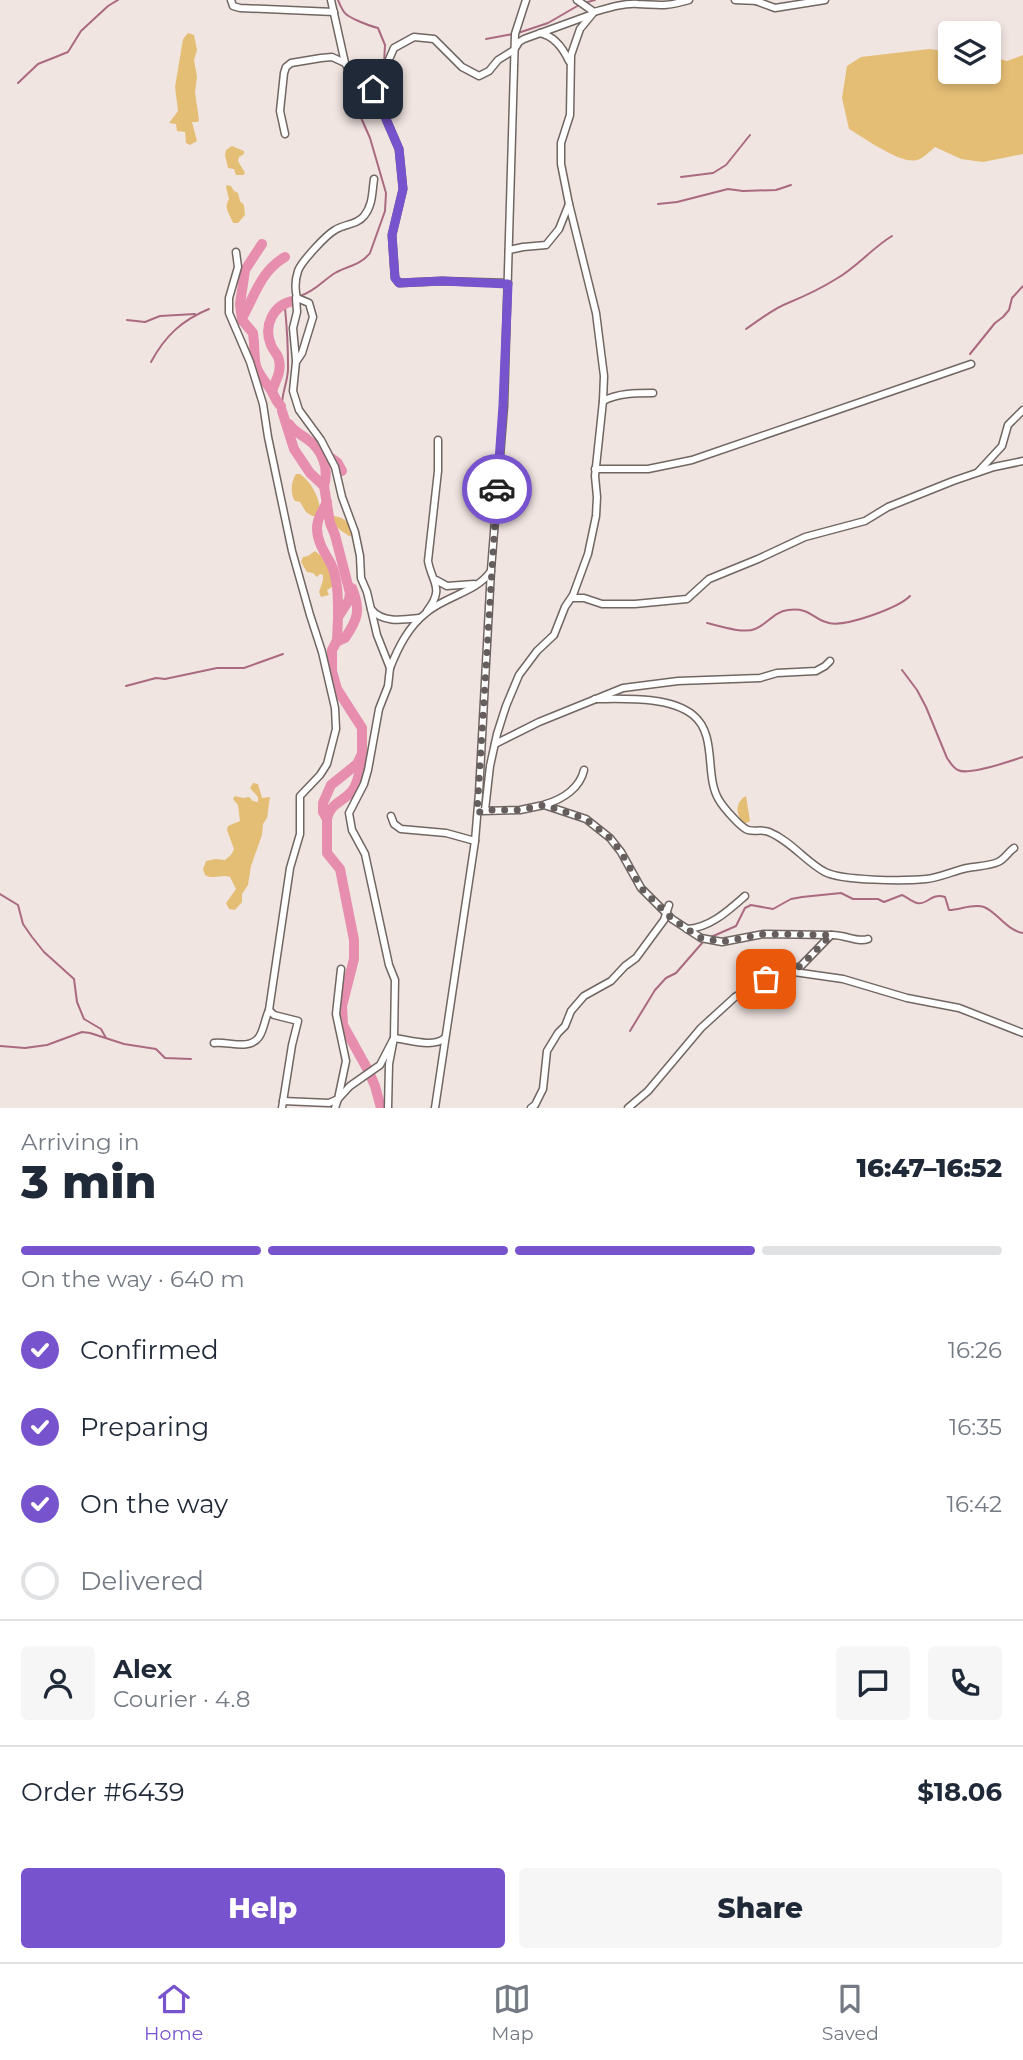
<!DOCTYPE html>
<meta charset="utf-8">
<style>
body{margin:0;font-family:Montserrat,sans-serif;background:#f6f6f7;color:#1f2937;height:100vh;display:flex;flex-direction:column;font-size:26px;white-space:nowrap}
*{box-sizing:border-box;margin:0}
p{font-size:23px;color:#747a83}
.icon{flex:none;width:38px;height:38px;fill:none;stroke:currentColor;stroke-width:2;stroke-linecap:round;stroke-linejoin:round}
.map{position:relative;height:1108px;overflow:hidden}
.panel{display:flex;flex-direction:column;background:#fff;flex:1}
.panel>*{flex:none}
.controls{position:absolute;left:938px;top:21px;display:grid;gap:14px}
.controls a{display:grid;place-items:center;width:63px;height:63px;border-radius:7px;background:#fff;box-shadow:0 4px 10px #0003;font-size:35px}
.pin{position:absolute;display:grid;place-items:center;width:60px;height:60px;color:#fff;margin:-30px;border-radius:14px;box-shadow:0 4px 10px #0006}
.courier{position:absolute;display:grid;place-items:center;width:70px;height:70px;margin:-35px;border:5px solid #7753cd;border-radius:50%;background:#fff;color:#222;box-shadow:0 2px 9px #0007}
.head em{font-style:normal;font-weight:800}
.head div{display:flex;flex-direction:column-reverse}
.head{display:flex;align-items:center;justify-content:space-between;height:119px;padding:0 21px}
h1{font-size:46px;font-weight:800;line-height:52px}
.bar{display:grid;grid-template-columns:repeat(4,1fr);gap:10px 7px;align-content:center;height:84px;padding:0 21px}
.bar i{height:9px;border-radius:5px;background:#e0e1e3}
.bar .on{background:#7753cd}
.bar p{grid-column:span 4}
.line{display:flex;align-items:center;gap:18px;padding:0 21px;border-top:2px solid #e0e1e3}
.line div{flex:1}
.round{display:grid;place-items:center;flex:none;width:74px;height:74px;border-radius:7px;background:#f6f6f7}
ol{padding:0 21px;list-style:none}
li{display:flex;align-items:center;gap:21px;height:77px}
li p{margin-inline-start:auto}
li .icon{padding:7px;border-radius:50%;background:#7753cd;color:#fff;stroke-width:4}
li:last-child{color:#747a83}
li i{width:38px;height:38px;border:4px solid #e0e1e3;border-radius:50%}
.button{display:flex;gap:14px;margin-top:auto;padding:14px 21px}
.button a{flex:1;height:80px;border-radius:7px;background:#7753cd;color:#fff;font-size:28px;font-weight:800;line-height:80px;text-align:center}
.button a+a{background:#f6f6f7;color:#1f2937}
.tabs{display:flex;justify-content:space-around;align-items:center;height:98px;border-top:2px solid #e0e1e3;background:#fff;font-size:19px;color:#747a83}
.tabs a{display:grid;justify-items:center;gap:4px}
.tabs .on{color:#7753cd}
.map>svg:first-child{display:block}
.green{fill:#e5be75}
.lines{fill:none;stroke-linecap:round;stroke-linejoin:round}
.stream{stroke:#aa6a80;stroke-width:2}
.river{stroke:#e78eae;stroke-width:10}
.street-casing{stroke:#706662;stroke-width:9}
.street{stroke:#fff;stroke-width:6}
.done{stroke:#655e5c;stroke-width:7;stroke-dasharray:0 12.6}
.route{stroke:#7753cd;stroke-width:9}
</style>
<div class="map">
<svg width="1023" height="1108" viewBox="0 0 1023 1108">
<rect width="100%" height="100%" fill="#f1e5e1"/>
<!-- green -->
<g class="green">
<path d="M188,33L194,35L197,50L194,60L197,77L195,92L199,120L198,122H192L197,141L190,145L186,143L185,132L177,131L176,124L169,123L178,111L175,87L183,39Z"/>
<path d="M929,49L950,52V72H989V56L1007,61L1023,55V154L983,162L961,159L935,147C930,151 924,158 917,160C901,165 863,137 849,129L842,98L847,66L861,57Z"/>
<path d="M232,146L244,151V154L239,157L238,161L245,173L243,175H236L234,169L228,168L225,155L226,150Z"/>
<path d="M227,185L231,186L234,191L238,193L240,201L244,205L245,215L238,223H233C230,214 223,208 229,199L226,187Z"/>
<path d="M296,474H300C311,482 318,495 320,508L315,516H312L306,512L300,502L295,501C290,494 291,481 296,474Z"/>
<path d="M334,516C344,517 353,525 353,535L349,536C342,531 330,525 334,516Z"/>
<path d="M315,551C326,559 334,571 334,586L327,590L329,595L321,597L319,592L323,580V575L320,574L317,577L313,573L307,572L301,562L303,557L308,556Z"/>
<path d="M253,783L258,784L262,798L270,797L267,818L263,824L262,835L251,866L248,885L242,894V902L235,910L229,909L226,903L236,889L230,877C221,874 214,880 205,875L203,869L206,861L215,859L225,860L231,855L234,849L227,830L228,826L240,821L238,805L233,799L235,796L243,798L249,797L253,801L258,802V797L250,788Z"/>
<path d="M746,796L750,821L744,824C736,815 734,803 746,796Z"/>
</g>
<g class="lines">
<!-- stream -->
<g class="stream">
<path d="M338,0C339,3 342,9 344,12C348,18 370,26 378,28L385,45L384,64"/>
<path d="M584,3L595,0"/>
<path d="M518,33L548,23L579,5"/>
<path d="M486,39L513,34"/>
<path d="M368,82L380,72"/>
<path d="M18,83L38,64L68,52L81,31L108,6L118,0"/>
<path d="M681,177L713,173L726,165L750,135"/>
<path d="M658,204L677,202L728,189L743,191L776,190L791,185"/>
<path d="M300,296C316,291 322,281 335,273C347,266 361,265 370,253L385,211L386,193L370,138L355,104V96L363,84"/>
<path d="M127,320L145,322L160,316L195,314"/>
<path d="M746,329C756,322 776,307 788,303C805,296 820,289 836,279C857,267 872,248 892,236"/>
<path d="M970,354L995,323L1003,317L1009,310L1012,298L1023,286"/>
<path d="M151,362C165,336 182,320 209,309"/>
<path d="M282,411C280,395 289,381 288,366C288,346 287,328 285,308L287,304L293,300"/>
<path d="M707,623C719,626 744,634 755,629C768,624 773,612 788,610C811,607 813,620 829,623C846,627 898,608 910,596"/>
<path d="M902,670L917,690L926,707L947,758C950,762 953,768 958,770C969,776 1010,761 1023,757"/>
<path d="M126,686L156,678L165,679L217,668H244L283,654"/>
<path d="M0,894L18,905L23,924L32,937L44,952L74,979L77,1002L84,1019L101,1029L106,1038"/>
<path d="M711,937L736,926L745,908L751,905L773,909L791,899L802,897L841,893L853,899H878L884,902L902,895C907,897 912,902 917,903C927,906 931,892 945,897L949,910C960,910 973,903 984,907C997,912 1006,930 1023,933"/>
<path d="M630,1031L655,990L666,978L676,973L703,942"/>
<path d="M0,1046L25,1048L47,1045L82,1032L90,1033L124,1044L156,1049L165,1058L191,1059"/>
</g>
<!-- river -->
<g class="river">
<path d="M262,244L245,270L240,304L242,320L253,333C257,361 249,362 269,387C275,394 274,400 281,406"/>
<path d="M242,318C255,295 261,271 285,257"/>
<path d="M272,392C275,380 282,373 279,360C278,354 273,351 271,345C263,326 273,305 293,301"/>
<path d="M282,411L294,449L310,473L324,486L330,523L335,535L350,593L349,600L338,617L337,641L332,650V671L337,689L362,728V754L357,764L331,785L323,803V812L327,819V853L340,869L354,940V959L342,1006L343,1025L369,1072L375,1086L381,1108"/>
<path d="M289,424C295,432 300,434 307,439C323,450 329,469 324,486"/>
<path d="M327,455L337,462L342,471"/>
<path d="M327,502C323,511 317,517 317,528C317,542 325,553 331,564C338,578 338,598 338,614"/>
<path d="M336,642L345,638C358,619 361,610 352,588"/>
<path d="M327,819C330,803 343,802 352,791C359,782 360,768 362,758"/>
</g>
<!-- street casing -->
<g class="street-casing">
<g id="street">
<path d="M231,0L233,6L240,8L334,12"/>
<path d="M331,0L345,63L351,73L373,89L399,149L403,189L392,235L395,278L399,283L442,281L508,283"/>
<path d="M735,0L758,1"/>
<path d="M756,1L775,8L825,0"/>
<path d="M594,12C608,8 623,3 638,4C661,5 665,7 689,0"/>
<path d="M540,33C554,36 563,48 569,61"/>
<path d="M369,86L376,85L380,80L394,48L414,37L434,39L462,67L479,76L489,71L498,60L514,50L519,42L524,39L590,15"/>
<path d="M285,134L280,111L284,73L286,67L291,63L321,58L332,57L345,63"/>
<path d="M509,250L523,247L546,245L559,229L569,204"/>
<path d="M236,252L238,267L229,298V313L250,362L263,404L268,437L292,551L310,615L322,652L335,708L336,729L327,764L320,775L300,796V834L290,868L269,1010L274,1015L298,1021L292,1045L282,1108"/>
<path d="M296,298L297,312L293,328L296,360"/>
<path d="M603,401C618,393 636,393 653,393"/>
<path d="M595,469H648L692,460L971,364"/>
<path d="M978,472L1002,446L1008,425L1023,410"/>
<path d="M436,580L447,586L474,584"/>
<path d="M572,598H584L602,604H635L687,599L709,579L758,559L805,537L865,521L888,507L953,481L994,467L1023,461"/>
<path d="M371,609C382,623 402,620 419,618"/>
<path d="M427,611C445,588 432,583 428,561L438,471V440"/>
<path d="M390,668C398,648 408,627 426,613C445,596 476,593 491,571"/>
<path d="M595,699C625,699 669,696 693,715C718,735 704,776 719,800C723,807 741,828 748,830C755,832 762,829 769,832C791,841 806,862 825,872C842,881 905,881 926,879C939,878 953,871 967,868C977,866 989,866 998,862C1005,859 1008,852 1014,848"/>
<path d="M495,744L539,722L623,688L678,681L760,678L777,673L816,671L825,666L830,661"/>
<path d="M546,804C563,799 580,788 584,770"/>
<path d="M485,810L490,766L497,734L506,706L519,675L537,651L554,635L565,607L573,595L588,554L596,516L597,497L595,476L603,401L604,376L596,313L569,204L561,164V143L570,115L571,55L580,29L594,12L577,0"/>
<path d="M482,811L520,810L544,805L586,819L610,838L621,852L641,888L672,919L701,938L722,942L764,934L831,935"/>
<path d="M391,816L394,824L401,829L446,833L475,841"/>
<path d="M687,929C710,928 729,910 745,896"/>
<path d="M794,972L843,979L907,998L959,1008L1023,1033"/>
<path d="M214,1043C228,1041 249,1051 259,1037C264,1030 265,1018 269,1010"/>
<path d="M283,1101L329,1103L338,1099L346,1061L336,1014L341,969"/>
<path d="M335,1108L338,1099L350,1086L380,1065L394,1038L395,980L389,965L365,854L352,830L349,813L364,784L368,770L379,709L388,686L390,668L377,635L367,592L361,578L360,556L355,532L342,497L335,467L321,440L299,410L293,391L296,362L302,353L313,317L309,303L297,298C295,290 295,280 298,271C301,262 326,235 335,230C344,224 357,225 364,216C373,205 372,192 374,179"/>
<path d="M388,1108L389,1064L394,1038C410,1040 433,1048 445,1038"/>
<path d="M435,1108L475,841L479,793L491,570L504,406L515,34L526,0"/>
<path d="M531,1108L535,1105L543,1089L547,1051L558,1033L565,1026L571,1011L584,996L611,981L625,966L636,958L664,920L669,905"/>
<path d="M628,1108L648,1091L701,1028L735,997L766,979L801,966L831,935C844,934 857,943 868,939"/>
</g>
</g>
<!-- street -->
<use href="#street" class="street"/>
</g>
<g class="lines">
<!-- done -->
<path class="done" d="M497,489L477,813L485,810H520L544,805L586,819L610,838L621,852L641,888L672,919L701,938L722,942L764,934L831,935L801,966L766,979"/>
<!-- route -->
<path class="route" d="M373,89L399,149L403,189L392,235L395,278L399,283L442,281L508,284L503,405L497,489"/>
</g>
</svg>
<div class="controls">
<a><svg class="icon" aria-label="layers" viewBox="0 0 24 24"><path d="M12 4l9 5-9 5-9-5zM3 14l9 5 9-5"/></svg></a>
</div>
<div class="pin" style="left:766px;top:979px;background:#ea580c"><svg class="icon" aria-label="bag" viewBox="0 0 24 24"><path d="M5 8h14l-1 12H6zM9 8a3 3 0 0 1 6 0"/></svg></div>
<div class="pin" style="left:373px;top:89px;background:#1f2937"><svg class="icon" aria-label="home" viewBox="0 0 24 24"><path d="M3 11l9-7 9 7M6 9v11h12V9"/></svg></div>
<div class="courier" style="left:497px;top:489px"><svg class="icon" aria-label="car" viewBox="0 0 24 24"><path d="M5 17H2v-5l4-1 3-4h7l3 4 3 1v5h-3M9 17h6M6 11h13"/><circle cx="7" cy="17" r="2"/><circle cx="17" cy="17" r="2"/></svg></div>
</div>
<section class="panel">
<div class="head"><div><h1>3 min</h1><p>Arriving in</p></div><em>16:47–16:52</em></div>
<div class="bar"><i class="on"></i><i class="on"></i><i class="on"></i><i></i><p>On the way · 640 m</p></div>
<ol>
<li><svg class="icon" aria-label="check" viewBox="0 0 24 24"><path d="M5 12l5 5 9-10"/></svg>Confirmed<p>16:26</p></li>
<li><svg class="icon" aria-label="check" viewBox="0 0 24 24"><path d="M5 12l5 5 9-10"/></svg>Preparing<p>16:35</p></li>
<li><svg class="icon" aria-label="check" viewBox="0 0 24 24"><path d="M5 12l5 5 9-10"/></svg>On the way<p>16:42</p></li>
<li><i></i>Delivered</li>
</ol>
<div class="line" style="height:126px"><a class="round"><svg class="icon" aria-label="person" viewBox="0 0 24 24"><circle cx="12" cy="8" r="4"/><path d="M4 21q1-7 8-7t8 7"/></svg></a><div><b>Alex</b><p>Courier · 4.8</p></div><a class="round"><svg class="icon" aria-label="chat" viewBox="0 0 24 24"><path d="M4 5h16v11H9l-5 4z"/></svg></a><a class="round"><svg class="icon" aria-label="phone" viewBox="0 0 24 24"><path d="M5 4h4l2 5-3 2q2 4 5 5l2-3 5 2v4C11 20 4 13 5 4z"/></svg></a></div>
<div class="line" style="height:91px"><div>Order #6439</div><b>$18.06</b></div>
<div class="button"><a>Help</a><a>Share</a></div>
</section>
<nav class="tabs">
<a class="on"><svg class="icon" aria-label="home" viewBox="0 0 24 24"><path d="M3 11l9-7 9 7M6 9v11h12V9"/></svg>Home</a>
<a><svg class="icon" aria-label="map" viewBox="0 0 24 24"><path d="M3 6l6-2 6 2 6-2v14l-6 2-6-2-6 2zM9 4v14M15 6v14"/></svg>Map</a>
<a><svg class="icon" aria-label="saved" viewBox="0 0 24 24"><path d="M7 4h10v16l-5-4-5 4z"/></svg>Saved</a>
</nav>
